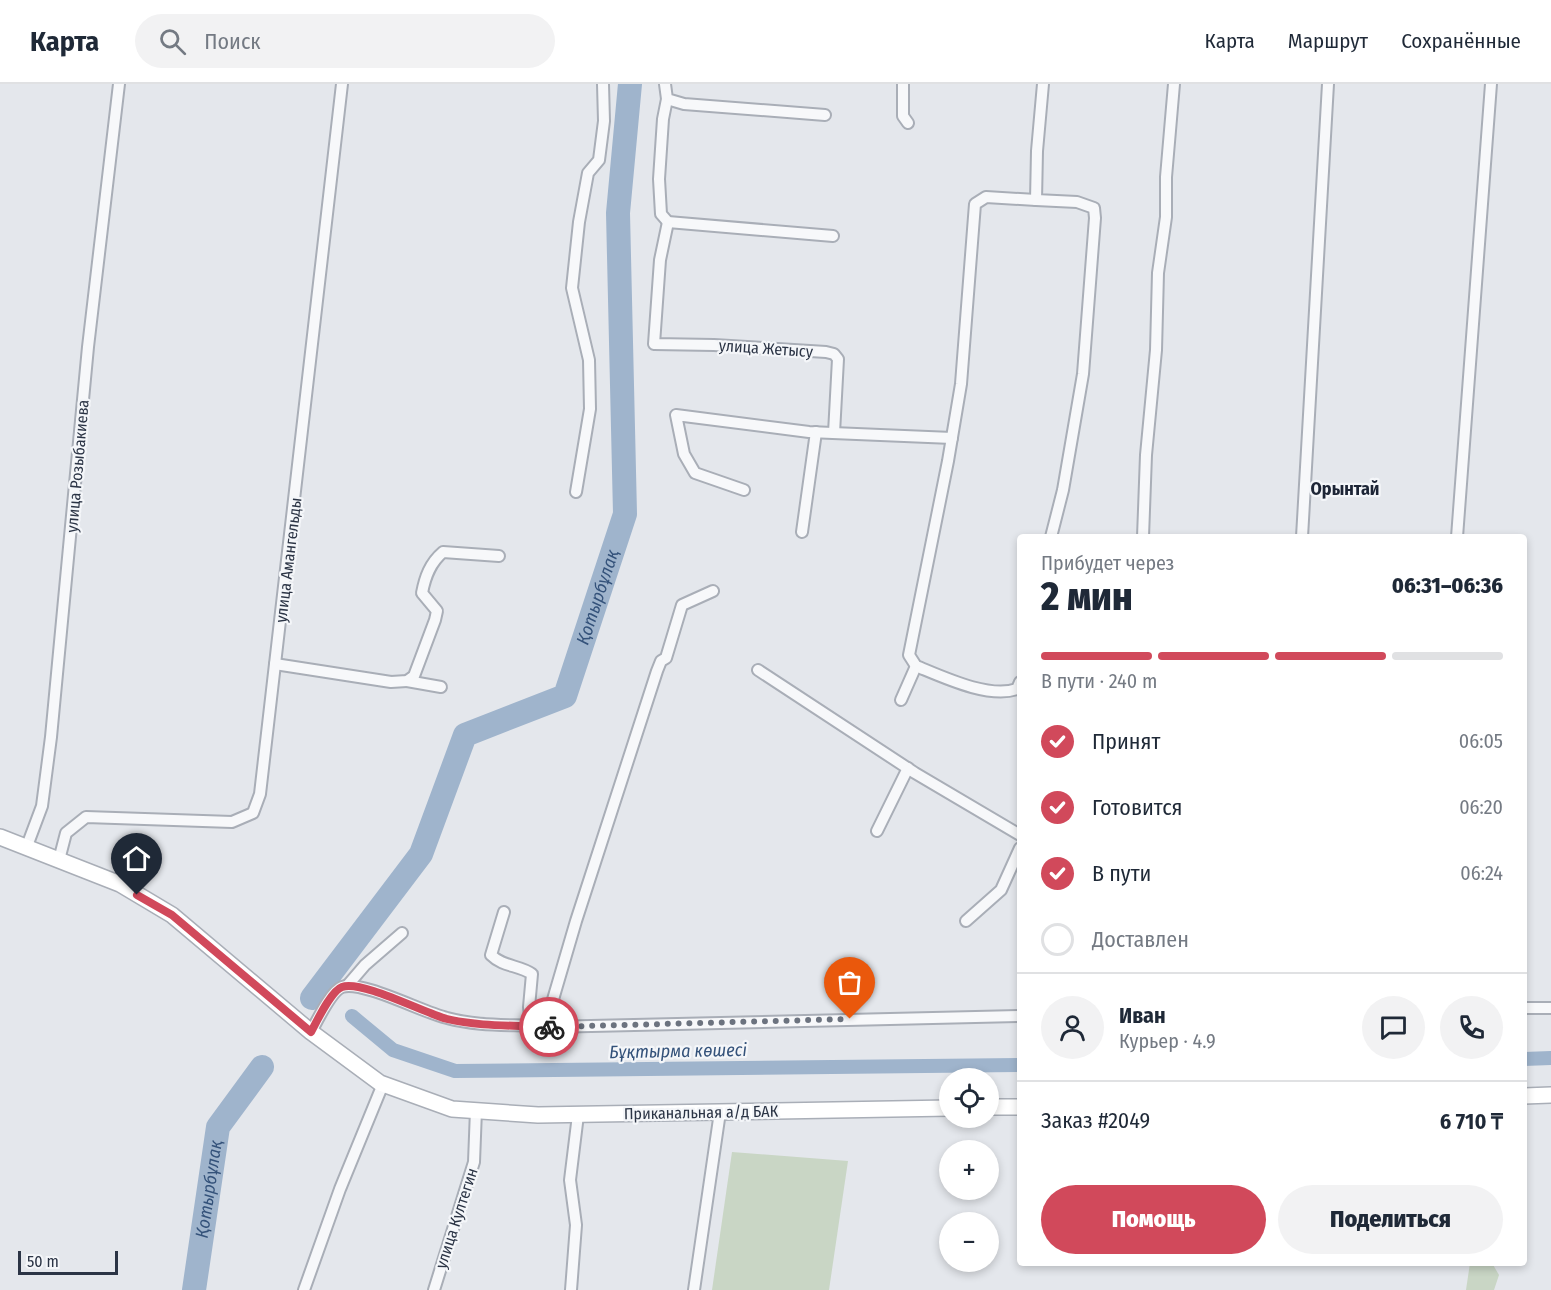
<!DOCTYPE html>
<html lang="ru">
<meta charset="utf-8">
<style>
body{margin:0;font-family:"Fira Sans Condensed",sans-serif;background:#f2f2f3;color:#1f2937;height:100vh;display:flex;flex-direction:column;font-size:22px;white-space:nowrap}
*{box-sizing:border-box;margin:0}
p{font-size:20px;color:#747a83}
.icon{flex:none;width:33px;height:33px;fill:none;stroke:currentColor;stroke-width:2;stroke-linecap:round;stroke-linejoin:round}
.map{position:relative;flex:1;overflow:hidden}
.side{position:absolute;left:1017px;top:450px;width:510px;height:732px;display:flex;flex-direction:column;background:#fff;border-radius:6px;box-shadow:0 3px 9px #0003}
.side>*{flex:none}
.fabs{position:absolute;left:939px;top:984px;display:grid;gap:12px}
.fabs a{display:grid;place-items:center;width:60px;height:60px;border-radius:50%;background:#fff;box-shadow:0 3px 9px #0003;font-size:30px}
.scale{position:absolute;left:18px;bottom:15px;width:100px;box-sizing:border-box;padding-left:6px;border:3px solid #2b3445;border-top:0;font-size:16px;line-height:21px;white-space:nowrap;color:#2b3445;-webkit-text-stroke:4px #f4f6f9;paint-order:stroke}
.pin{position:absolute;display:grid;place-items:center;width:51px;height:51px;color:#fff;margin:-62px -26px;border-radius:50% 50% 50% 0;rotate:-45deg;box-shadow:0 0 6px #0007}
.pin .icon{rotate:45deg}
.courier{position:absolute;display:grid;place-items:center;width:60px;height:60px;margin:-30px;border:4px solid #d1495b;border-radius:50%;background:#fff;color:#222;box-shadow:0 2px 8px #0007}
.overview em{font-style:normal;font-weight:800}
.overview div{display:flex;flex-direction:column-reverse}
.overview{display:flex;align-items:center;justify-content:space-between;height:102px;padding:0 24px}
h1{font-size:39px;font-weight:800;line-height:45px}
.bar{display:grid;grid-template-columns:repeat(4,1fr);gap:9px 6px;align-content:center;height:72px;padding:0 24px}
.bar i{height:8px;border-radius:4px;background:#e0e1e3}
.bar .active{background:#d1495b}
.bar p{grid-column:span 4}
.line{display:flex;align-items:center;gap:15px;padding:0 24px;border-top:2px solid #e0e1e3}
.line div{flex:1}
.round{display:grid;place-items:center;flex:none;width:63px;height:63px;border-radius:32px;background:#f2f2f3}
ol{padding:0 24px;list-style:none}
li{display:flex;align-items:center;gap:18px;height:66px}
li p{margin-inline-start:auto}
li .icon{padding:6px;border-radius:50%;background:#d1495b;color:#fff;stroke-width:4}
li:last-child{color:#747a83}
li i{width:33px;height:33px;border:3px solid #e0e1e3;border-radius:50%}
.button{display:flex;gap:12px;margin-top:auto;padding:12px 24px}
.button a{flex:1;height:69px;border-radius:36px;background:#d1495b;color:#fff;font-size:24px;font-weight:800;line-height:69px;text-align:center}
.button a+a{background:#f2f2f3;color:#1f2937}
header{display:flex;align-items:center;gap:36px;box-sizing:border-box;height:84px;padding:0 30px;background:#fff;border-bottom:2px solid #e0e1e3}
header strong{font-size:28px}
nav{display:flex;gap:33px;margin-inline-start:auto;font-size:21px}
.search{width:420px;height:54px;background:#f2f2f3;display:flex;align-items:center;gap:15px;box-sizing:border-box;padding:0 21px;border-radius:33px;color:#747a83;font-size:22px}
.map>svg:first-child{display:block}
.green{fill:#c9d6c5}
.lines{fill:none;stroke-linecap:round;stroke-linejoin:round}
.canal{stroke:#9fb4cc;stroke-width:14}
.river{stroke:#9fb4cc;stroke-width:24}
.minor-casing{stroke:#a9aeb7;stroke-width:14}
.secondary-casing{stroke:#a9aeb7;stroke-width:18}
.minor{stroke:#f7f8fa;stroke-width:10}
.secondary{stroke:#fff;stroke-width:15}
.done{stroke:#6c737f;stroke-width:6;stroke-dasharray:0 10.8}
.route{stroke:#d1495b;stroke-width:8}
.labels{text-anchor:middle;stroke-width:4.5;stroke-linejoin:round;paint-order:stroke}
.street-label{font-size:16px;fill:#2b3445;stroke:#f4f6f9}
.neighbourhood-label{font-size:18px;font-weight:bold;fill:#1d2536;stroke:#f4f6f9}
.water-label{font-size:18px;font-style:italic;fill:#34527a;stroke:#f4f6f9}
</style>
<header>
<strong>Карта</strong>
<div class="search"><svg class="icon" aria-label="search" viewBox="0 0 24 24"><circle cx="10" cy="10" r="6"/><path d="M15 15l6 6"/></svg>Поиск</div>
<nav><a>Карта</a><a>Маршрут</a><a>Сохранённые</a></nav>
</header>
<div class="map">
<svg width="1551" height="1206" viewBox="0 0 1551 1206">
<rect width="100%" height="100%" fill="#e4e7ec"/>
<!-- green -->
<g class="green">
<path d="M732,1068L848,1077L829,1206H712Z"/>
<path d="M1470,1179H1492L1499,1191L1494,1206H1466Z"/>
</g>
<g class="lines">
<!-- canal -->
<g class="canal">
<path d="M352,932L393,966L455,987L1020,981"/>
<path d="M1524,975L1551,974"/>
</g>
<!-- river -->
<g class="river">
<path id="s1" d="M312,914L421,770L465,651L565,612L625,430L618,129L630,0"/>
<path id="s2" d="M194,1206L218,1043L262,983"/>
</g>
<!-- minor casing -->
<g class="minor-casing">
<g id="minor">
<path d="M665,0L667,15L684,20L825,31"/>
<path d="M903,0V32L908,39"/>
<path d="M1043,0L1037,67L1036,116L1077,118L1094,124L1095,134L1083,290L1063,406L1051,453"/>
<path d="M667,15L663,35L659,95L661,130L668,138L833,152"/>
<path d="M668,138L660,176L654,260L714,261L826,268L834,270L838,275L834,349"/>
<path d="M744,406L695,389L684,370L676,331L809,348L952,354"/>
<path d="M576,408L590,325L589,276L572,204L579,138L588,89L599,76L604,37L603,0"/>
<path d="M802,448L816,348"/>
<path d="M1143,453L1146,371L1156,266L1158,189L1166,133V93L1174,0"/>
<path d="M1302,453L1328,0"/>
<path d="M1457,453L1491,0"/>
<path d="M275,580L391,598L407,597L414,592L435,536L437,527L422,509C425,493 430,479 443,468L499,472"/>
<path d="M758,586L915,689L1020,751"/>
<path d="M407,597L441,603"/>
<path d="M1020,598L1017,605C989,615 943,593 916,582L909,571L948,377L961,300L975,120L986,113L1036,116"/>
<path d="M901,616L916,582"/>
<path d="M877,747L908,684"/>
<path d="M27,762L42,722L51,653L88,263L119,0"/>
<path d="M59,776L66,749L86,733L232,738L253,729L260,710L342,0"/>
<path d="M504,828L491,871C503,883 519,881 532,890L529,923L531,942"/>
<path d="M966,837L1001,806L1020,764"/>
<path d="M347,902L365,881L402,849"/>
<path d="M1524,924H1551"/>
<path d="M548,943L547,936L576,837L657,587L661,577L666,574L682,521L713,507"/>
<path d="M311,948C317,937 331,907 342,903C362,896 424,929 447,934C480,943 514,940 548,943L1020,932"/>
<path d="M304,1206L340,1105L383,1000"/>
<path d="M434,1206L474,1078L476,1026"/>
<path d="M571,1206L576,1141L570,1096L578,1031"/>
<path d="M694,1206L720,1028"/>
</g>
</g>
<!-- secondary casing -->
<g class="secondary-casing">
<g id="secondary">
<path d="M0,753L120,800L172,831L311,948L380,999L452,1025L538,1031L950,1024"/>
<path d="M1524,1012L1551,1011"/>
<path d="M988,1023H1020"/>
</g>
</g>
<!-- minor -->
<use href="#minor" class="minor"/>
<!-- secondary -->
<use href="#secondary" class="secondary"/>
</g>
<g class="lines">
<!-- done -->
<path class="done" d="M549,943L850,935"/>
<!-- route -->
<path class="route" d="M137,811L172,831L311,948C317,937 331,907 342,903C362,896 424,929 447,935C480,943 515,941 549,943"/>
</g>
<g class="labels">
<!-- street labels -->
<g class="street-label">
<text transform="translate(766 264) rotate(4)" y="6">улица Жетысу</text>
<text transform="translate(77 382) rotate(-85)" y="6">улица Розыбакиева</text>
<text transform="translate(288 476) rotate(-83)" y="6">улица Амангельды</text>
<text transform="translate(701 1028) rotate(-1)" y="6">Приканальная а/д БАК</text>
<text transform="translate(456 1134) rotate(-72)" y="6">улица Култегин</text>
</g>
<!-- neighbourhood labels -->
<g class="neighbourhood-label">
<text x="1345" y="411">Орынтай</text>
</g>
<!-- water labels -->
<g class="water-label">
<text dy="6" stroke="none"><textPath href="#s1" startOffset="519">Қотырбұлақ</textPath></text>
<text transform="translate(678 967) rotate(-1)" y="6">Бұқтырма көшесі</text>
<text dy="6" stroke="none"><textPath href="#s2" startOffset="102">Қотырбұлақ</textPath></text>
</g>
</g>
</svg>
<div class="fabs">
<a><svg class="icon" aria-label="locate" viewBox="0 0 24 24"><circle cx="12" cy="12" r="6"/><path d="M12 2v4M12 18v4M2 12h4M18 12h4"/></svg></a>
<a>+</a>
<a>−</a>
</div>
<div class="scale">50 m</div>
<div class="pin" style="left:850px;top:935px;background:#ea580c"><svg class="icon" aria-label="bag" viewBox="0 0 24 24"><path d="M5 8h14l-1 12H6zM9 8a3 3 0 0 1 6 0"/></svg></div>
<div class="pin" style="left:137px;top:811px;background:#1f2937"><svg class="icon" aria-label="home" viewBox="0 0 24 24"><path d="M3 11l9-7 9 7M6 9v11h12V9"/></svg></div>
<div class="courier" style="left:549px;top:943px"><svg class="icon" aria-label="bike" viewBox="0 0 24 24"><circle cx="6" cy="16" r="4"/><circle cx="18" cy="16" r="4"/><path d="M6 16l4-8h5l3 8M10 8l3 8H6M13 5h3"/></svg></div>
<section class="side">
<div class="overview"><div><h1>2 мин</h1><p>Прибудет через</p></div><em>06:31–06:36</em></div>
<div class="bar"><i class="active"></i><i class="active"></i><i class="active"></i><i></i><p>В пути · 240 m</p></div>
<ol>
<li><svg class="icon" aria-label="check" viewBox="0 0 24 24"><path d="M5 12l5 5 9-10"/></svg>Принят<p>06:05</p></li>
<li><svg class="icon" aria-label="check" viewBox="0 0 24 24"><path d="M5 12l5 5 9-10"/></svg>Готовится<p>06:20</p></li>
<li><svg class="icon" aria-label="check" viewBox="0 0 24 24"><path d="M5 12l5 5 9-10"/></svg>В пути<p>06:24</p></li>
<li><i></i>Доставлен</li>
</ol>
<div class="line" style="height:108px"><a class="round"><svg class="icon" aria-label="person" viewBox="0 0 24 24"><circle cx="12" cy="8" r="4"/><path d="M4 21q1-7 8-7t8 7"/></svg></a><div><b>Иван</b><p>Курьер · 4.9</p></div><a class="round"><svg class="icon" aria-label="chat" viewBox="0 0 24 24"><path d="M4 5h16v11H9l-5 4z"/></svg></a><a class="round"><svg class="icon" aria-label="phone" viewBox="0 0 24 24"><path d="M5 4h4l2 5-3 2q2 4 5 5l2-3 5 2v4C11 20 4 13 5 4z"/></svg></a></div>
<div class="line" style="height:78px"><div>Заказ #2049</div><b>6 710 ₸</b></div>
<div class="button"><a>Помощь</a><a>Поделиться</a></div>
</section>
</div>
